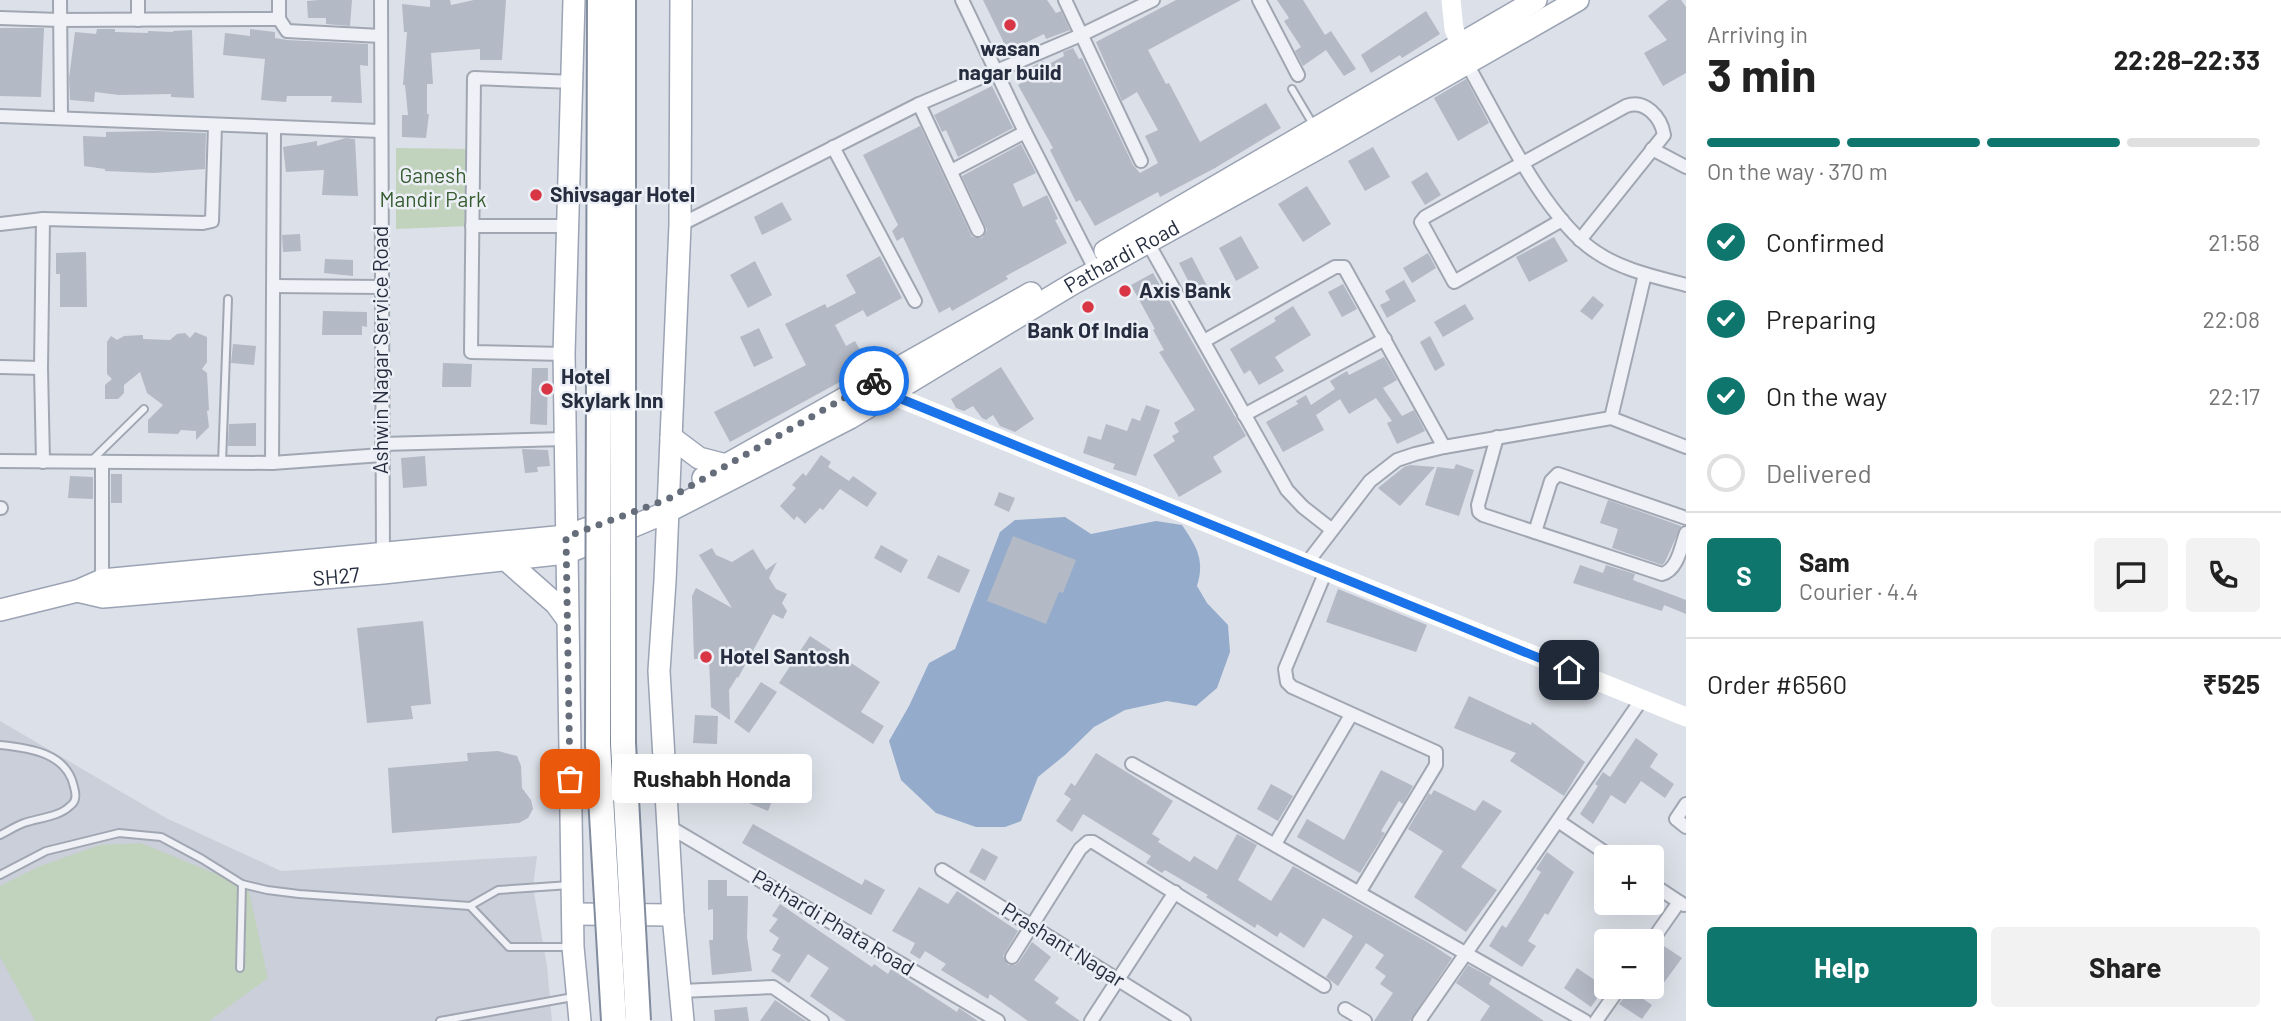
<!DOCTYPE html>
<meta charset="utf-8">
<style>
body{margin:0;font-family:Barlow,sans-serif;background:#f2f2f2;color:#222;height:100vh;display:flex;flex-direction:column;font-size:26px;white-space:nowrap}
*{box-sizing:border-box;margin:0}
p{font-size:23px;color:#767676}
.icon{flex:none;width:38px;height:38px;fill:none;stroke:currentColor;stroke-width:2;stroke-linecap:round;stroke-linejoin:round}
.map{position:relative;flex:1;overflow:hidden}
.side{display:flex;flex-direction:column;background:#fff;width:595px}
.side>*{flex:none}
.controls{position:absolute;left:1594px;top:845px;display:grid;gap:14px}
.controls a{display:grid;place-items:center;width:70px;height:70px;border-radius:7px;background:#fff;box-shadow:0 7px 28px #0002;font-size:35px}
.pin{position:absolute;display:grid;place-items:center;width:60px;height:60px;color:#fff;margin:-30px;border-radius:14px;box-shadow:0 4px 10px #0006}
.courier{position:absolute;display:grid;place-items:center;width:70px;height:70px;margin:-35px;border:5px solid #1a73e8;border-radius:50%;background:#fff;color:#222;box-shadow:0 2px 9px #0007}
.bubble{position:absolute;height:49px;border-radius:7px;background:#fff;box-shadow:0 7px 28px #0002;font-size:23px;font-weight:700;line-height:49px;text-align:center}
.headline em{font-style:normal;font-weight:700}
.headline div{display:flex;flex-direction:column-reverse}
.headline{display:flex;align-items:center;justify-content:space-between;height:119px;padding:0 21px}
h1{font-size:46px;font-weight:700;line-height:52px}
.bar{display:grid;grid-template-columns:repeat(4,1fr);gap:10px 7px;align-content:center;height:84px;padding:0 21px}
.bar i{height:9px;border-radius:5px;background:#e0e0e0}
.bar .selected{background:#0f766e}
.bar p{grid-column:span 4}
.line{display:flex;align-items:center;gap:18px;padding:0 21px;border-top:2px solid #e0e0e0}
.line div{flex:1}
.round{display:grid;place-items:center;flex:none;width:74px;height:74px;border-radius:7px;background:#f2f2f2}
ol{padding:0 21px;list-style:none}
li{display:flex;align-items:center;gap:21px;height:77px}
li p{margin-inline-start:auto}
li .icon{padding:7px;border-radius:50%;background:#0f766e;color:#fff;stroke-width:4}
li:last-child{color:#767676}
li i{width:38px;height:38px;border:4px solid #e0e0e0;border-radius:50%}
.button{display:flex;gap:14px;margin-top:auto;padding:14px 21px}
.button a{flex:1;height:80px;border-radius:7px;background:#0f766e;color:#fff;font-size:28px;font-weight:700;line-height:80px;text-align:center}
.button a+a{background:#f2f2f2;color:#222}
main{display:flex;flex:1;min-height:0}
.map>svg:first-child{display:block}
.built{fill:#cacfda}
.green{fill:#c1d2bd}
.water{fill:#94abcb}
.building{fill:#b3b9c5}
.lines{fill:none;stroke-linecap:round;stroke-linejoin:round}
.lane-casing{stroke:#a1a7b2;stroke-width:10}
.street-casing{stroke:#a1a7b2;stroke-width:16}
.primary-casing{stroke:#9ba3b4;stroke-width:24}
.lane{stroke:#eff1f6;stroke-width:6}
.street{stroke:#eff1f6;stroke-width:12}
.secondary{stroke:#fff;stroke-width:19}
.primary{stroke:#fff;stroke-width:21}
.highway-bridge-casing{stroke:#828c9f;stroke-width:28;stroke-linecap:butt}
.highway-bridge{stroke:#fff;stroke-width:24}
.done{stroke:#656c7a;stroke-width:7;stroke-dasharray:0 12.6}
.route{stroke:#1a73e8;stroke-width:9}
.poi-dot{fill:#d83644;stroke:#eceff5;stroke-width:2.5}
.labels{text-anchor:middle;stroke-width:5;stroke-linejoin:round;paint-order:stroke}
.poi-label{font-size:21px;font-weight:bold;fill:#252d3f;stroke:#eceff5;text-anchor:start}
.park-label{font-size:21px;fill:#365c31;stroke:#eceff5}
.street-label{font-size:21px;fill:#252d3f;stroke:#eceff5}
</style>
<main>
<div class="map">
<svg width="1686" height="1021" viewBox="0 0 1686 1021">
<rect width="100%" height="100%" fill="#dce0e8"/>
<!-- built -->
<path class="built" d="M0,721L166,818L281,871L537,856L533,887L547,966L552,1021H0Z"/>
<!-- green -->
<g class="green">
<path d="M396,148L470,149L469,226L396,229Z"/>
<path d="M141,843L248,887L268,978L209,1021H35L0,957V886L40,866L100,845Z"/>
</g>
<!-- water -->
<path class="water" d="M1065,517L1091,534L1156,521L1182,525C1197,547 1205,560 1197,586L1207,603L1228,625L1230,652L1217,688L1196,706L1167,701L1125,710L1094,727L1065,755L1038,777L1021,821L1005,827H976L936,813L901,780L889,741L909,706L929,663L955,649L1000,532L1015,520Z"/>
<!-- building -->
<g class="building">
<path d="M319,0H352L350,26L326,24V18H308L307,1Z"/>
<path d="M430,0H450L451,5L474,0H506L502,60H480V49L431,53L433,84H427V114H429L426,138L402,137V115H408L405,85H403L407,32H404L402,4L430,7Z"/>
<path d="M983,0H1047L1056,13L1061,11L1070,30L1046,39L1044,34L1008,51Z"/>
<path d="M1176,0H1241L1148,50L1166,84L1169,83L1200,142L1266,103L1281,128L1215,168L1160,197L1158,192L1095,226L1080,200L1076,202L1050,150L1053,148L1018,85L1023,82L1019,74L1043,61L1045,66L1064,56L1063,52L1073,48L1079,59L1082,58L1133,165L1140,173L1158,163L1145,136L1158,130L1137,92L1122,101L1096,42Z"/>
<path d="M1277,0H1303L1325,35L1331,31L1356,69L1344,76L1326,50L1303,66L1295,51L1301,47L1284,21L1289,18Z"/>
<path d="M1668,0H1681L1686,7V73L1663,86L1644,53L1667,40L1648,16Z"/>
<path d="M1426,11L1440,34L1402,58L1400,55L1371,73L1361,55Z"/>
<path d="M0,28H44L41,97L0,96Z"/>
<path d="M97,29H115V32L148,33V31L173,32V31L192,30L194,98L171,97V94L119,95L95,92L94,102L70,100L69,78L75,32L96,34Z"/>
<path d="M250,29L275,32V38L287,40L368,44V66L360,65L362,103L331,102L332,96H287L286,102L261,100L265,59L223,55L225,33L250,36Z"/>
<path d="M1466,79L1489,123L1458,141L1434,98Z"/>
<path d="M992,86L1013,128L958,157L946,130L942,132L934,115Z"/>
<path d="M920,126L972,237L982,238L987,230L962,176L1021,144L1036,173L1013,184L1023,207L1047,195L1058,219L1055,220L1067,243L1015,271L1006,276L1008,279L952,311L950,307L939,313L903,237L897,241L892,231L898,225L863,155Z"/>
<path d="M156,131L206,133L205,169L154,173L105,171V169L84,166L83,136L106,137V132Z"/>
<path d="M346,138L355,139L358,196L322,195L324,170L286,172L283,147L317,141V146Z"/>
<path d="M1373,147L1390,177L1365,191L1348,161Z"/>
<path d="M1427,172L1441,195L1425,205L1411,182Z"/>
<path d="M1307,186L1331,224L1303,242L1278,204Z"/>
<path d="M782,202L792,220L762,235L754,217Z"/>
<path d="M300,234L301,251L283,252L282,235Z"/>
<path d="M1241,236L1259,268L1236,281L1219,248Z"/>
<path d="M1554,237L1568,261L1529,282L1516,257Z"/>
<path d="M86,252L87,307H60V274H56V253Z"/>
<path d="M1428,253L1436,268L1412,283L1403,268Z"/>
<path d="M880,256L902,298L867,317L863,310L835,325L846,346L855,341L869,366L730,442L714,412L806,365L785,324L825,304L827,308L856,293L846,275Z"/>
<path d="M1192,257L1209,290L1196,296L1179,263Z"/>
<path d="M325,259L353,260V276L324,273Z"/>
<path d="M755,261L772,295L748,308L730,275Z"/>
<path d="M1153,273L1246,436L1213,457L1222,472L1179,497L1153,455L1175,441L1172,436L1179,432L1174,423L1195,410L1159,352L1164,350L1153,330L1155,329L1131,285Z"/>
<path d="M1404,280L1416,301L1387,318L1380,305L1390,300L1385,291Z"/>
<path d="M1343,284L1357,309L1342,317L1328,292Z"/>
<path d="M1593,296L1604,305L1592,320L1580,311Z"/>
<path d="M1465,304L1474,319L1443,337L1434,322Z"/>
<path d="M1293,306L1311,335L1275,357L1284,371L1259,385L1250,370L1244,374L1230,349L1276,321L1274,318Z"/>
<path d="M323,311L367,312V327L362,326V335H322Z"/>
<path d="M759,328L773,358L754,367L740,337Z"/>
<path d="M195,332L207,337V362L202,369L207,373L209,410L207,411L209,427L196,440V431L181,430L178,434L148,433V420L163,405L147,393L140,372L124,385V393L118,399H105V385L112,379L107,374V342L111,336L117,340L124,336L143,335V339L170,340L177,334L185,333L190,338Z"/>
<path d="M1430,336L1445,365L1435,371L1420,342Z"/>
<path d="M233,344L256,346L254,365L231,363Z"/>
<path d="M1384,357L1397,380L1383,388L1402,416L1414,410L1425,431L1397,444L1387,423L1392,421L1376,398L1349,414L1340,399L1316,415L1324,430L1283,452L1266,422L1298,404L1296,401L1306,395L1311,405L1335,389L1330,381L1347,371L1349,375Z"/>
<path d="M443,363L472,364L471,387H442Z"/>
<path d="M1001,367L1034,419L1015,432L1000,426L993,415L986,420L982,418L973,406L964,411L956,408L951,399Z"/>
<path d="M532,368H548L547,425L530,424Z"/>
<path d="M1146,405L1160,410L1136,476L1113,469L1115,464L1083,453L1088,436L1101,440L1106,424L1127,431L1132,418L1140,421Z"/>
<path d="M256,423V446H228L229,424Z"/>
<path d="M522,449L548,450L550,466L537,467L538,472L525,473Z"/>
<path d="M821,455L831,462L828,467L849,481L853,476L877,493L867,507L840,489L823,510L820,508L805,524L797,516L794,520L780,506L796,488L792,485L803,473L806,476Z"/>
<path d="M425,456L427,486L403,488L401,458Z"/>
<path d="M1456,464L1474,470L1459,516L1425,505L1437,467L1454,469Z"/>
<path d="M1410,465L1435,467L1400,506L1378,488L1404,467Z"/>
<rect x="111" y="474" width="11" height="29"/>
<path d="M70,476L93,477V499L68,498Z"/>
<path d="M999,492L1015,498L1009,512L994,505Z"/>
<path d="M1608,500L1681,526L1665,562L1662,565L1612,548L1618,529L1600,523Z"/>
<path d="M1013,536L1076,560L1063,593L1059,592L1046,624L987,601Z"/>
<path d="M881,545L908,560L901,573L874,558Z"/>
<path d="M712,548L716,555L732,562L753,549L766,570L777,562L769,578L776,589L787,594L782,603L787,611L783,619L773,614L738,678L737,677L729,690L730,720L711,707L709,658L694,659L692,596L696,588L732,608L699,555Z"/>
<path d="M938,555L970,570L959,593L927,578Z"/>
<path d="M1580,565L1603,573L1606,565L1635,574L1633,580L1686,600V614L1664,605L1662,611L1573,583Z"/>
<path d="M1338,589L1427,625L1416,652L1326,622Z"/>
<path d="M423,621L431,704L411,706L413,719L367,723L357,628Z"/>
<path d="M810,636L880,682L861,712L884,726L873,744L779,683Z"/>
<path d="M761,682L777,692L749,733L734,722Z"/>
<path d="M1469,696L1531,725L1532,722L1585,762L1564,796L1510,761L1516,753L1454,728Z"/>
<path d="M695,715L718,716L717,744L693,743Z"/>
<path d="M1636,738L1658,754L1650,767L1674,784L1665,798L1641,781L1625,804L1611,795L1593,824L1580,814L1598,786L1595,784L1603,772L1610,777Z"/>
<path d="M498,751L517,756L521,766L522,788L531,800L533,809L528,818L519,823L392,833L388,768L468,761L467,753Z"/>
<path d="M1096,753L1173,801L1152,834L1160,839L1158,842L1190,862L1194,856L1217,870L1237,834L1257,845L1238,880L1271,901L1293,866L1429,943L1452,958L1410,1021H1374L1393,993L1380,984L1386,976L1375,968L1384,955L1366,943L1338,986L1326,977L1353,936L1323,918L1304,948L1280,932L1277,937L1257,924L1255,928L1206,897L1208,895L1165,870L1162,873L1146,863L1151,856L1083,814L1072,832L1056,821L1071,799L1064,794L1071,783L1075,786Z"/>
<path d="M743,761L762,769L764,763L784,771L768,811L709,787L714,775L733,783Z"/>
<path d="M1381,770L1413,786L1403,804L1399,801L1381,831L1385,833L1360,873L1297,837L1307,819L1344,840Z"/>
<path d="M1271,784L1293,796L1278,821L1257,809Z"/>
<path d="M1434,790L1475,811L1483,800L1502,811L1461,867L1497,890L1466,932L1414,897L1443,851L1408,829L1429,793L1431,795Z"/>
<path d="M753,824L862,885L865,879L885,890L871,915L742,843Z"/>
<path d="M982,848L998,857L985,881L969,872Z"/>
<path d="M1547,852L1574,872L1548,915L1545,913L1528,941L1536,946L1522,967L1489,946L1502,925L1506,928L1524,900L1541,872L1536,869Z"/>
<path d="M708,880H727V896H748L747,937L752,971L712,975L709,940H713V909L708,910Z"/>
<path d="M919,887L948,904L957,891L1018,931L1003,956L1008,965H1015L1019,962L1032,942L1051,957L1034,980L1059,998L1055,1003L1080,1021H1028L990,994L988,999L941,970L946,964L925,951L920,959L910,953L915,943L892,931Z"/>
<path d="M780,904L872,967L874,964L888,974L891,969L957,1012L959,1008L978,1021H846L810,996L829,968L808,954L789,983L771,971L781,955L772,950L779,938L769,931L778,919L772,916Z"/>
<path d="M1661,944L1682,958L1663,984L1652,977V958Z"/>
<path d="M1468,965L1492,978L1489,984L1544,1021H1480L1490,1006L1456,983Z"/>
<path d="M1577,968L1605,987L1591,1007L1564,988Z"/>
<path d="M1630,990L1652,1005L1642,1019L1619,1004Z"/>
<path d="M775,1000L806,1021H760Z"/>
<path d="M747,1007L749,1021H715L714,1010Z"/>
</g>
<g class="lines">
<!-- lane casing -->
<g class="lane-casing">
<g id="lane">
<path d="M1292,89L1314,126"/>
<path d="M91,461L144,409"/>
<path d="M222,463L228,299"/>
<path d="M0,745C30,748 67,753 74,787C76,794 77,801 70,806C59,817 38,818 24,823C16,826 8,831 0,835"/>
<path d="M0,875L46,851L119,833L161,837L202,859L242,884L267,890L299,894L470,906"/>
<path d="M568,947H509L470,906L498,890L570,885"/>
<path d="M240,968L242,884"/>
<path d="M440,1021L573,997"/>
</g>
</g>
<!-- street casing -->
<g class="street-casing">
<g id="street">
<path d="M60,0L61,118"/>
<path d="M381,0L383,559"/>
<path d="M962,0L1025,132L1096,271"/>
<path d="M1065,0L1141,161"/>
<path d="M1259,0L1298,75"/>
<path d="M0,18L60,20L279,19V0"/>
<path d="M279,19L287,31L381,36"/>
<path d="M138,20V0"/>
<path d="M1467,64C1498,118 1545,219 1596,252C1622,270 1656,277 1686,285"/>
<path d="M919,104L978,230"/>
<path d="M0,116L380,131"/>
<path d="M833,147L915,301"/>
<path d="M1652,149L1686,167"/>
<path d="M951,171L1025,132"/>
<path d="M43,219L41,368L43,462"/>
<path d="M1562,220L1454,282L1421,222L1425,217L1626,106C1645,99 1661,117 1664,135L1580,240"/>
<path d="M0,224L43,219L203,223L212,221L215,125"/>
<path d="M680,225L919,104L1081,35L1153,0"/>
<path d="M472,226H568"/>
<path d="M1148,243L1287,490L1303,507L1331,529"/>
<path d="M273,286L381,287"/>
<path d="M1204,341L1335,267H1344L1444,447"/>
<path d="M564,354L471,352L474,78L573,82"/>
<path d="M0,367L41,368"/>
<path d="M1244,415L1385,339"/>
<path d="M1611,418L1645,274"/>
<path d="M1497,437L1478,505L1479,512L1483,515L1662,574C1678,570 1681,546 1686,533"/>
<path d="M382,444L565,439"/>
<path d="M0,461L272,463L274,127"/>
<path d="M102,462V580"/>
<path d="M272,463L382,455"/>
<path d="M0,508H1"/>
<path d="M1535,532L1551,481L1558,474L1686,518"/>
<path d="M1307,563L1370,481L1397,460L1415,454L1444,447L1611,418L1686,447"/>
<path d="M1326,571L1285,669L1287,682L1292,687L1436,752V765L1360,891"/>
<path d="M1132,764L1585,1021"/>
<path d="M1686,804L1676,819L1686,827"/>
<path d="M1558,821L1613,858"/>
<path d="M668,826L998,1021"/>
<path d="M1275,844L1351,715"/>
<path d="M942,870L1184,1021"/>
<path d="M1652,884L1684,905"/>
<path d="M1651,942L1679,902"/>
<path d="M1012,957L1080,849L1088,842H1093L1324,986"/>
<path d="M680,991L773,987L822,1021"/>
<path d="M1345,1009L1365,1021"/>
<path d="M1091,1021L1175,892"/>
<path d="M1419,1021L1642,699"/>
<path d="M1596,1021L1620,987"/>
</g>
</g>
<!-- primary casing -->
<g class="primary-casing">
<g id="primary">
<path d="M574,0L564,354L573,947L580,1021"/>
<path d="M681,0L680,225L665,581L659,671L673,915L683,1021"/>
<path d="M1105,251L1536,0"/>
<path d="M671,437L699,458L726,465"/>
<path d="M703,478L1031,293"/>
<path d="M505,559L556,604L567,619"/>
<path d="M77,591L102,580L566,536L613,519"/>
<path id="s1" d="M0,610L77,591L103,597L383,573L566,553L622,531L667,512L850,418L1074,283L1326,144L1578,0"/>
<path d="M573,914L673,915"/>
</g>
</g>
<!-- lane -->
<use href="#lane" class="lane"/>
<!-- street -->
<use href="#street" class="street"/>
<!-- secondary -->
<g class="secondary">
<path d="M1451,0L1454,29L1466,60"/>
<path d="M882,387L889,394L1686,717"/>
</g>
<!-- primary -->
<use href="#primary" class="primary"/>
<!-- highway-bridge casing -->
<g class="highway-bridge-casing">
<g id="highway-bridge">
<path d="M600,0L598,745L614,1021"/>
<path d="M623,0V743L638,1021"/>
</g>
</g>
<!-- highway-bridge -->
<use href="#highway-bridge" class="highway-bridge"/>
</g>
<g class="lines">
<!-- done -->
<path class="done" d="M570,779L566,537L668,499L874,381"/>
<!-- route -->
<path class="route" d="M874,381L889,394L1569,670"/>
</g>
<!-- markers -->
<g class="poi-dot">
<circle cx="1010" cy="25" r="7"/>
<circle cx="536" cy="195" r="7"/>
<circle cx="1125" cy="291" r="7"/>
<circle cx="1088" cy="307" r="7"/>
<circle cx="547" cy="389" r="7"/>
<circle cx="706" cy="657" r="7"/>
</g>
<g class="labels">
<!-- poi labels -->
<g class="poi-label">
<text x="1010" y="56" text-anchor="middle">wasan<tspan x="1010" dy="24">nagar build</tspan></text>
<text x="550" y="202">Shivsagar Hotel</text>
<text x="1139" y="298">Axis Bank</text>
<text x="1088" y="338" text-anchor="middle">Bank Of India</text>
<text x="561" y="384">Hotel<tspan x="561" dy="24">Skylark Inn</tspan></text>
<text x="720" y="664">Hotel Santosh</text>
</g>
<!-- park labels -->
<g class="park-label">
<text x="433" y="183">Ganesh<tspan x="433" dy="24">Mandir Park</tspan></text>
</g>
<!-- street labels -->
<g class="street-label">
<text dy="7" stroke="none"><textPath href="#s1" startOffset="1202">Pathardi Road</textPath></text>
<text transform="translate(381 350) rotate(-90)" y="7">Ashwin Nagar Service Road</text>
<text dy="7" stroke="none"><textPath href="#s1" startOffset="340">SH27</textPath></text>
<text transform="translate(833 923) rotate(31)" y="7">Pathardi Phata Road</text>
<text transform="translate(1063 945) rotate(32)" y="7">Prashant Nagar</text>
</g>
</g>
</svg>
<div class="controls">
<a>+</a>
<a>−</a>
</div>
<div class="pin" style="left:570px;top:779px;background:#ea580c"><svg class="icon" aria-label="bag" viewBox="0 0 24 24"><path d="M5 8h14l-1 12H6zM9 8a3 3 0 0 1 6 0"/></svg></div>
<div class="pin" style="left:1569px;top:670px;background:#1f2937"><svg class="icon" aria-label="home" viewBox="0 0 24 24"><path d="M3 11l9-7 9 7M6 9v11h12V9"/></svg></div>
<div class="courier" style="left:874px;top:381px"><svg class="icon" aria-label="bike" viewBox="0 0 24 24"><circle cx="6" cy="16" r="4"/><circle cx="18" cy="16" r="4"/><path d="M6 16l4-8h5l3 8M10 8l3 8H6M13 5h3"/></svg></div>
<div class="bubble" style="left:612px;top:754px;width:200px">Rushabh Honda</div>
</div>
<section class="side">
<div class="headline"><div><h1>3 min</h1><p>Arriving in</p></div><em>22:28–22:33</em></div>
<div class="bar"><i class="selected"></i><i class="selected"></i><i class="selected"></i><i></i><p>On the way · 370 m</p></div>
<ol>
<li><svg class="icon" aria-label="check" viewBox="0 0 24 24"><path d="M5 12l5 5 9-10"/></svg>Confirmed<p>21:58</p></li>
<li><svg class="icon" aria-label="check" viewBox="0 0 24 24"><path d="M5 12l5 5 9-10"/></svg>Preparing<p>22:08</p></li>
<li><svg class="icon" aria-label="check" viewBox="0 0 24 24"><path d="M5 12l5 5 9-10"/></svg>On the way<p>22:17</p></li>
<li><i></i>Delivered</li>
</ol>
<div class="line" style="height:126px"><b class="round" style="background:#0f766e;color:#fff">S</b><div><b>Sam</b><p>Courier · 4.4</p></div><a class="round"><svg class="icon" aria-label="chat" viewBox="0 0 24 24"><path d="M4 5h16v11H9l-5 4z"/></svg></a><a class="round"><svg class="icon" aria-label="phone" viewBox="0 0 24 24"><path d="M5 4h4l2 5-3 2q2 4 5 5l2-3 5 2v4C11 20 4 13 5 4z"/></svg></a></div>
<div class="line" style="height:91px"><div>Order #6560</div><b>₹525</b></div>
<div class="button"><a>Help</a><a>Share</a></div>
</section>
</main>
